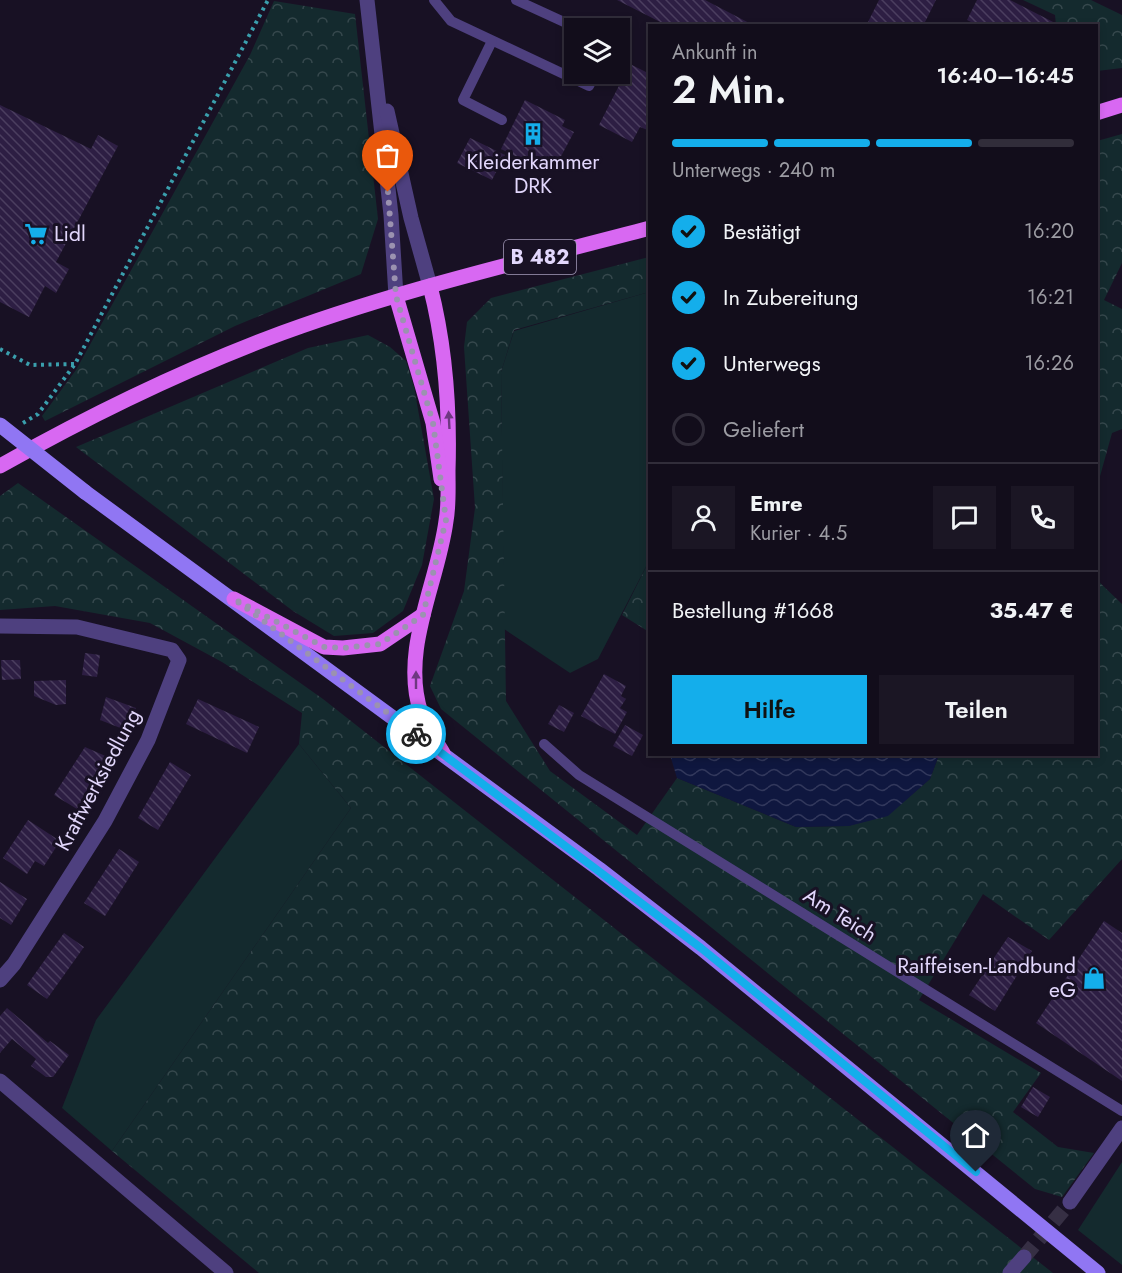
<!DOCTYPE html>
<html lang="de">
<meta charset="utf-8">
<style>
body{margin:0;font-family:Jost,sans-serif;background:#1b1624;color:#f1f3f6;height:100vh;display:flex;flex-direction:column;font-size:22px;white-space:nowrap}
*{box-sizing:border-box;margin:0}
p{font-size:20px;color:#9c9ca3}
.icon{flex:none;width:33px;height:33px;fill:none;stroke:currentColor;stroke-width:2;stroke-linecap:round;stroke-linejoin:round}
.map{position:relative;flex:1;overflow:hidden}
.sheet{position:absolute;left:648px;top:24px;width:450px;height:732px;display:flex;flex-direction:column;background:#120d1b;border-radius:0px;box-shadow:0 3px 9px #0003,0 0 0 2px #312d3a}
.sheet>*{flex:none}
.controls{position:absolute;left:564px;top:18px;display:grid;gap:12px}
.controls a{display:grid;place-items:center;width:66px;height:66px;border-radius:0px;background:#120d1b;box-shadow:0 3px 9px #0003,0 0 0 2px #312d3a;font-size:30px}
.pin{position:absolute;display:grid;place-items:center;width:51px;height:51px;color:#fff;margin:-62px -26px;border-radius:50% 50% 50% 0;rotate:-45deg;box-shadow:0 0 6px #0007}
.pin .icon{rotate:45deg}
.courier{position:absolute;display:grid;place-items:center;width:60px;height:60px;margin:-30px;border:4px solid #14aeeb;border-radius:50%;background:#fff;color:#222;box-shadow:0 2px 8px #0007}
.headline em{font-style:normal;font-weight:600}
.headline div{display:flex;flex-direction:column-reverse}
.headline{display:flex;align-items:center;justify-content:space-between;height:102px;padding:0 24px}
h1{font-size:39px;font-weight:600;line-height:45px}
.bar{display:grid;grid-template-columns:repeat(4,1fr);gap:9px 6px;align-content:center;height:72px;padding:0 24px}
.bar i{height:8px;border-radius:4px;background:#312d3a}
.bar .on{background:#14aeeb}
.bar p{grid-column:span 4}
.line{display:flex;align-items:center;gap:15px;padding:0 24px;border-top:2px solid #312d3a}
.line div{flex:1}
.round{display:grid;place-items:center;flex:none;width:63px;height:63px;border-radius:0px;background:#1b1624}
ol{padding:0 24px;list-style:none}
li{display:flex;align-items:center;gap:18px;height:66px}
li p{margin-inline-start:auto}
li .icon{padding:6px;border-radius:50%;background:#14aeeb;color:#111;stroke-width:4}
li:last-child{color:#9c9ca3}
li i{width:33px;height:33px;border:3px solid #312d3a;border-radius:50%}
.button{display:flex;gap:12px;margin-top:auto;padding:12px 24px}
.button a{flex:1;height:69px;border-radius:0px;background:#14aeeb;color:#111;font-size:24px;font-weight:600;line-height:69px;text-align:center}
.button a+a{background:#1b1624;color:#f1f3f6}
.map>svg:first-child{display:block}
.green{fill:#142a2e}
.forest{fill:url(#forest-crowns)}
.water{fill:url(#water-waves)}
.building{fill:url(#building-back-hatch)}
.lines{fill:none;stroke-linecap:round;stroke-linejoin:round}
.minor-tunnel{stroke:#362f44;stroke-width:15;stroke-dasharray:15 8;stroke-linecap:butt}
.path{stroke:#3a9fad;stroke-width:4;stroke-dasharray:3 4.5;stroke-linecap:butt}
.service{stroke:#4e407f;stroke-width:10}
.minor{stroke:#4e407f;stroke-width:15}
.tertiary{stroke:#4e407f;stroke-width:15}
.secondary{stroke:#9076f3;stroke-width:15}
.primary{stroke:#d868f2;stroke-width:15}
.secondary-bridge{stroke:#9076f3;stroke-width:15}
.oneway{fill:#6e3881}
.done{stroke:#9b92b0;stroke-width:6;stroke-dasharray:0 10.8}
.route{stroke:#14aeeb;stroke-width:8}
.labels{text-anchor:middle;stroke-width:6;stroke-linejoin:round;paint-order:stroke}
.shield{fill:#181124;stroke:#a59cbb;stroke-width:1.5}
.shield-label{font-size:20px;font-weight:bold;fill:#e2d7fc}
.poi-label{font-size:21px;fill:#e2d7fc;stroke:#181124}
.street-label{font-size:21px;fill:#e2d7fc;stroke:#181124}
</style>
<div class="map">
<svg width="1122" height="1273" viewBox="0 0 1122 1273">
<defs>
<pattern id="forest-crowns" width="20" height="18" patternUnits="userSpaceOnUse" patternTransform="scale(1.5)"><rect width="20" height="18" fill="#142a2e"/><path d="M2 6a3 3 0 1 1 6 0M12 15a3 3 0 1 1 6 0" fill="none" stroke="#36484d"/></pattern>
<pattern id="water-waves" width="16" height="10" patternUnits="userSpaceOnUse" patternTransform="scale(1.5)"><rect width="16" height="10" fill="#0f173f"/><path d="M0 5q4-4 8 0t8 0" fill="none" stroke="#32385c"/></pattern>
<pattern id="building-back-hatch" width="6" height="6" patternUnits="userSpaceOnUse" patternTransform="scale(1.5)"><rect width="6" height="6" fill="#2d1e43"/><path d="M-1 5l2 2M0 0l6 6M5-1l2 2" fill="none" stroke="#4b3e5f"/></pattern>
</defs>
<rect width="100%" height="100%" fill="#181124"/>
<!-- green -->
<g class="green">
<path d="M649,292V561L598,659L570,673L504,629L501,372L514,331Z"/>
<path d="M299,744L351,808L112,1151L62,1108L96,1020Z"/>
<path d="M1122,1162V1265L1078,1230Z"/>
</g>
<!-- forest -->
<g class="forest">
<path d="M1023,0H1091L1122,15V68L1097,71L1096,26L1056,25L1055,15Z"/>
<path d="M274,1L355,14L378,219L361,274L235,326L45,421L42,416L76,370L250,55Z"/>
<path d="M1122,134V263L1104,300L1122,309V429L1112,433L1097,487V141Z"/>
<path d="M649,257V292L514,330L501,372L506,701L550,771L637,835L677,778L796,827L848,826L888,815L930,779L939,755L1096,754L1097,580L1122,604V859L1049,940L983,894L919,1000L1041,1073L1013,1112L1058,1147L1094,1153L1062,1197L1035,1189L441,709L430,686L464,591L475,508L464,347L467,322L491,298Z"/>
<path d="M368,335L390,347L406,361L414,387L434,499L422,565L403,611L373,633L334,636L293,611L76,447L308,348Z"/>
<path d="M18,483L323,699L1053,1273H259L112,1151L351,808L299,744L302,713L222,662L150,623L55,606L0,610V496Z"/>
<path d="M649,561V632L622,615Z"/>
</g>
<!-- water -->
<path class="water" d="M670,755V754L939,755L930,779L888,816L849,826L796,827L677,778Z"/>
<!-- building -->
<g class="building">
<path d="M617,0H705L755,26H668Z"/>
<path d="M879,0H936L923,26H866Z"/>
<path d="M977,0H1010L1061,26H979L967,20Z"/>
<path d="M630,64L650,74V131L640,127L632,142L599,125Z"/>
<path d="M525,100L565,120L562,126L574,132L558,162L547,156L541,169L501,149Z"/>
<path d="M0,105L91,149L98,135L118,146L56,262L69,269L56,293L45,286L29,317L0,302Z"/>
<path d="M470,138L505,155L492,180L457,163Z"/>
<path d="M85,653L100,655L97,677L82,675Z"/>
<path d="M1,660H20L21,679L2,680Z"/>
<path d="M604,674L626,686L621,696L626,699L620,708L627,712L615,734L581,716Z"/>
<path d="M66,680V704L56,705L34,696V681Z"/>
<path d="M106,697L136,708L128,731L100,720Z"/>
<path d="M198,699L259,727L247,753L186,724Z"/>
<path d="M559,705L574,713L564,732L548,724Z"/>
<path d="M625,725L643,735L632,756L613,746Z"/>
<path d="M85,747L110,758L77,809L54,795Z"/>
<path d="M170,762L191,775L158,830L138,818Z"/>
<path d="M28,820L60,841L44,866L35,861L27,874L3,858Z"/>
<path d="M119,849L139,862L105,916L84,903Z"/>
<path d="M0,882L27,899L11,925L0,918Z"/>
<path d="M1104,921L1122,933V1081L1036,1023Z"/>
<path d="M64,933L84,947L47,999L27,985Z"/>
<path d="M1008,937L1032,951L995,1011L969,995Z"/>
<path d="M7,1008L48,1043L50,1041L69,1055L53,1077H46L31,1066L36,1059L12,1039L0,1053V1016Z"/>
<path d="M1033,1087L1050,1097L1038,1117L1021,1107Z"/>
</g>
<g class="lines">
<!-- minor-tunnel -->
<path class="minor-tunnel" d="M1024,1257L1070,1202"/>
<!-- path -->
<g class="path">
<path d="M0,349L30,365L74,364"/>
<path d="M23,423L38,414L75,364L268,0"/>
</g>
<!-- service -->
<g class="service">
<path d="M434,0L451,21L589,86L595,74"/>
<path d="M516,0L577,28"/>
<path d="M492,41L463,100L502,120"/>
<path d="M544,744L579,775L1122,1111"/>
</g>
<!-- minor -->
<g class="minor">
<path d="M0,626L77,627L172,650L179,660L148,740L105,821L14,964L0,980"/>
<path d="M0,1081L226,1273"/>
<path d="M1070,1202L1122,1128"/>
<path d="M1010,1273L1024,1257"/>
</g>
<!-- tertiary -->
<g class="tertiary">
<path d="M367,0L391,215L396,296"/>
<path d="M387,111L411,218L430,286"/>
</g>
<!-- secondary -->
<path class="secondary" d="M85,492L599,869L701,948L1098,1273"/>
<!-- primary -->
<g class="primary">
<path d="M1096,113L1122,105"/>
<path d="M430,286C446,348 450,407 448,471C448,487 449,505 446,521C438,583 400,650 421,713C426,727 436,741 443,753"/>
<path d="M396,296L433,423L441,479"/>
<path d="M0,466C85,418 175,374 266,339C390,292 521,262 650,228"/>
<path d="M234,599L324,647L343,648L380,644L423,615"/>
</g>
<!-- secondary-bridge -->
<path class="secondary-bridge" d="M0,425L85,492"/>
</g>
<!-- one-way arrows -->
<defs><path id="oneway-solid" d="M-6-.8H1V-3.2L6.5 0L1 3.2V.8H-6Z" transform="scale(1.5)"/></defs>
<g class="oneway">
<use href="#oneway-solid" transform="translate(449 420) rotate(-93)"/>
<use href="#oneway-solid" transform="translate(416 680) rotate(-90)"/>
</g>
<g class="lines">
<!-- done -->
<path class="done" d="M388,192L396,296L433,423L446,520L423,615L380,644L343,648L324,647L234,599L416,734"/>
<!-- route -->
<path class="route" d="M416,734L701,948L976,1172"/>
</g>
<!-- icons -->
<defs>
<g id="building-bare" transform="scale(1.8)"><path d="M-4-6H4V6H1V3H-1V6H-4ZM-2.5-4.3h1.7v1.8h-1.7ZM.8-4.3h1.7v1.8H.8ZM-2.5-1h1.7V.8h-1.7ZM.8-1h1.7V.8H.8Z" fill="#14aeeb" stroke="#181124" stroke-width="2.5" paint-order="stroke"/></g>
<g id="supermarket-bare" transform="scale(1.8)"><path d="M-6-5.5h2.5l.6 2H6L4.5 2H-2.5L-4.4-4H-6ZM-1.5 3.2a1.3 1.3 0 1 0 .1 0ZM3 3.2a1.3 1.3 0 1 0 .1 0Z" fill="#14aeeb" stroke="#181124" stroke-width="2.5" paint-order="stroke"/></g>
<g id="shop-bare" transform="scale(1.8)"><path d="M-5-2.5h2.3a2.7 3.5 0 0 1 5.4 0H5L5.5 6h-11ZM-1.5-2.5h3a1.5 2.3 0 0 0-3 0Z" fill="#14aeeb" stroke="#181124" stroke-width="2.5" paint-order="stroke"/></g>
</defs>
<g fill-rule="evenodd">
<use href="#building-bare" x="533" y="134"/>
<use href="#supermarket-bare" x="36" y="234"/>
<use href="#shop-bare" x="1094" y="978"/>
</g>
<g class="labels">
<!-- shield labels -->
<rect class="shield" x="504" y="240" width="72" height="34" rx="4.5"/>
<g class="shield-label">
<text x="540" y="264">B 482</text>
</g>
<!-- poi labels -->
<g class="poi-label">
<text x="533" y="169">Kleiderkammer<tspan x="533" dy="24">DRK</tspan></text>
<text x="54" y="241" text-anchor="start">Lidl</text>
<text x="1076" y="973" text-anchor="end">Raiffeisen-Landbund<tspan x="1076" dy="24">eG</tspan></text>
</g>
<!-- street labels -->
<g class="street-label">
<text transform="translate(98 780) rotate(-62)" y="7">Kraftwerksiedlung</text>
<text transform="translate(840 915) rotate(32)" y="7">Am Teich</text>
</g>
</g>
</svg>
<div class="controls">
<a><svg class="icon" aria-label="layers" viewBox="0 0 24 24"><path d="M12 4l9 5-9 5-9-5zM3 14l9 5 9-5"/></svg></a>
</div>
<div class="pin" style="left:388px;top:192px;background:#ea580c"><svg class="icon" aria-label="bag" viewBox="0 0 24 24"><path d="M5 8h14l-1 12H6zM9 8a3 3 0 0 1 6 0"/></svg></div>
<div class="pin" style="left:976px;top:1172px;background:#1f2937"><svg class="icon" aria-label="home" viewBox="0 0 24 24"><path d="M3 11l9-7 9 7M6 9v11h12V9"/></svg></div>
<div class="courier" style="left:416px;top:734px"><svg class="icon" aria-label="bike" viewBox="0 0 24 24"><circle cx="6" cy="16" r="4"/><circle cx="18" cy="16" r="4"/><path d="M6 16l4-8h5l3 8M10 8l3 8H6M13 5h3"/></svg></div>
<section class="sheet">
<div class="headline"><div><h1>2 Min.</h1><p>Ankunft in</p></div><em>16:40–16:45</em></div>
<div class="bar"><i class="on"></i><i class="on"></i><i class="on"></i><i></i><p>Unterwegs · 240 m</p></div>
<ol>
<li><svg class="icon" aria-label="check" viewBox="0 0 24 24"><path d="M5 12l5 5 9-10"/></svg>Bestätigt<p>16:20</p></li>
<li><svg class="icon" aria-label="check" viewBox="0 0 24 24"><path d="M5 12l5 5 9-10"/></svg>In Zubereitung<p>16:21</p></li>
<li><svg class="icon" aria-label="check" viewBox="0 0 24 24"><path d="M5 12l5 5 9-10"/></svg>Unterwegs<p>16:26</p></li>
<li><i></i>Geliefert</li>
</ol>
<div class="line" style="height:108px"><a class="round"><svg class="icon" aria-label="person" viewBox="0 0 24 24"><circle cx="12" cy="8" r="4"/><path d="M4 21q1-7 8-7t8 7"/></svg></a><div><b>Emre</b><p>Kurier · 4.5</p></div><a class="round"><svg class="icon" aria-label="chat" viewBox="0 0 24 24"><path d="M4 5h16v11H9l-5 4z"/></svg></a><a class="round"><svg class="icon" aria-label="phone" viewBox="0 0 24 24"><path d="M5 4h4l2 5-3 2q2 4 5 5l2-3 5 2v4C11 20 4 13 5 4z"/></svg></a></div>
<div class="line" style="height:78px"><div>Bestellung #1668</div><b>35.47 €</b></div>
<div class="button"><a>Hilfe</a><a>Teilen</a></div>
</section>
</div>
